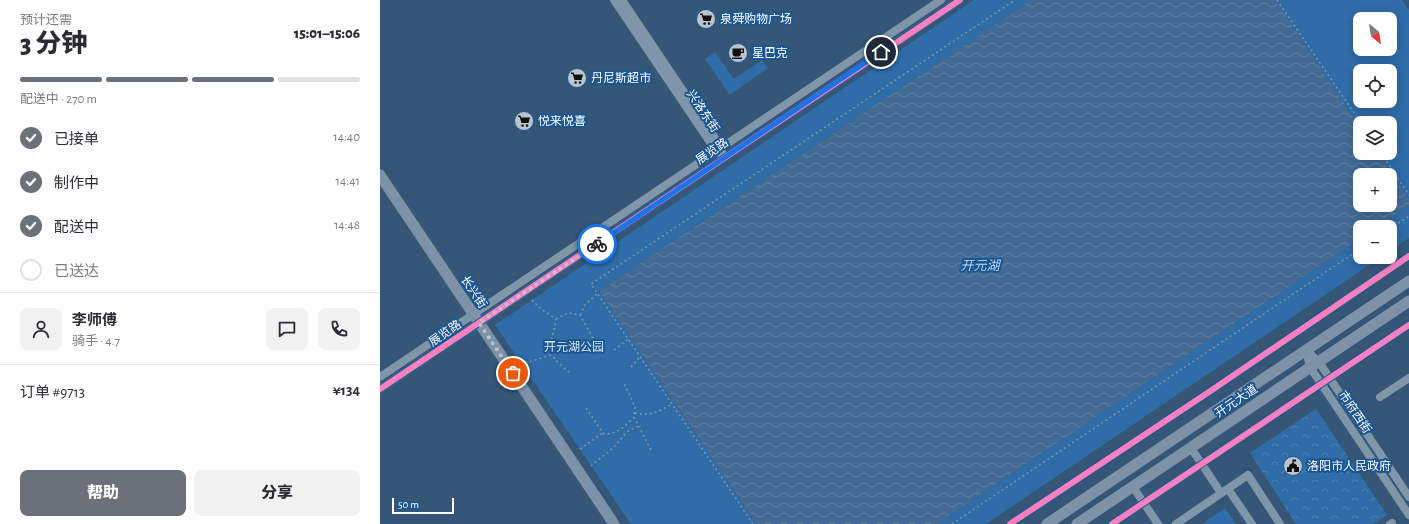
<!DOCTYPE html>
<html lang="zh">
<meta charset="utf-8">
<style>
body{margin:0;font-family:"Alegreya Sans","Noto Sans SC",sans-serif;background:#f2f2f3;color:#2b2b33;height:100vh;display:flex;flex-direction:column;font-size:15px;white-space:nowrap}
*{box-sizing:border-box;margin:0}
p{font-size:13px;color:#7c7c81}
.icon{flex:none;width:22px;height:22px;fill:none;stroke:currentColor;stroke-width:2;stroke-linecap:round;stroke-linejoin:round}
.map{position:relative;flex:1;overflow:hidden}
.sheet{display:flex;flex-direction:column;background:#fff;width:380px}
.sheet>*{flex:none}
.needle{width:26px;rotate:150deg}
.fabs{position:absolute;left:973px;top:12px;display:grid;gap:8px}
.fabs a{display:grid;place-items:center;width:44px;height:44px;border-radius:8px;background:#fff;box-shadow:0 2px 10px #0003;font-size:20px}
.scale{position:absolute;left:12px;bottom:10px;width:62px;box-sizing:border-box;padding-left:4px;border:2px solid #fff;border-top:0;font-size:11px;line-height:14px;white-space:nowrap;color:#fff;-webkit-text-stroke:3px #1b5692;paint-order:stroke}
.pin{position:absolute;display:grid;place-items:center;width:34px;height:34px;color:#fff;margin:-17px;border:2px solid #fff;border-radius:50%;box-shadow:0 1px 4px #0007}
.courier{position:absolute;display:grid;place-items:center;width:40px;height:40px;margin:-20px;border:3px solid #1a73e8;border-radius:50%;background:#fff;color:#222;box-shadow:0 1px 5px #0007}
.headline em{font-style:normal;font-weight:800}
.headline div{display:flex;flex-direction:column-reverse}
.headline{display:flex;align-items:center;justify-content:space-between;height:68px;padding:0 20px}
h1{font-size:26px;font-weight:800;line-height:30px}
.bar{display:grid;grid-template-columns:repeat(4,1fr);gap:6px 4px;align-content:center;height:48px;padding:0 20px}
.bar i{height:5px;border-radius:3px;background:#e1e1e2}
.bar .active{background:#6b7079}
.bar p{grid-column:span 4}
.line{display:flex;align-items:center;gap:10px;padding:0 20px;border-top:1px solid #e1e1e2}
.line div{flex:1}
.round{display:grid;place-items:center;flex:none;width:42px;height:42px;border-radius:8px;background:#f2f2f3}
ol{padding:0 20px;list-style:none}
li{display:flex;align-items:center;gap:12px;height:44px}
li p{margin-inline-start:auto}
li .icon{padding:4px;border-radius:50%;background:#6b7079;color:#fff;stroke-width:4}
li:last-child{color:#7c7c81}
li i{width:22px;height:22px;border:2px solid #e1e1e2;border-radius:50%}
.action{display:flex;gap:8px;margin-top:auto;padding:8px 20px}
.action a{flex:1;height:46px;border-radius:8px;background:#6b7079;color:#fff;font-size:16px;font-weight:800;line-height:46px;text-align:center}
.action a+a{background:#f2f2f3;color:#2b2b33}
main{display:flex;flex:1;min-height:0}
.map>svg:first-child{display:block}
.green{fill:#2f6ca8;fill-rule:evenodd}
.forest{fill:url(#forest-crowns)}
.water{fill:url(#water-waves);fill-rule:evenodd}
.lines{fill:none;stroke-linecap:round;stroke-linejoin:round}
.path{stroke:#7f95aa;stroke-width:1.5;stroke-dasharray:2 3;stroke-linecap:butt}
.minor{stroke:#7f95aa;stroke-width:8}
.major{stroke:#7d92a8;stroke-width:11}
.cycleway-casing{stroke:#1b5692;stroke-width:8}
.cycleway{stroke:#ff80c0;stroke-width:6}
.done{stroke:#b9c4cf;stroke-width:4;stroke-dasharray:0 7.2}
.route{stroke:#1a73e8;stroke-width:5}
.labels{text-anchor:middle;stroke-width:4;stroke-linejoin:round;paint-order:stroke}
.poi-label{font-size:12px;fill:#fff;stroke:#1b5692;text-anchor:start}
.street-label{font-size:12px;fill:#fff;stroke:#1b5692}
.park-label{font-size:12px;fill:#d2e6fa;stroke:#1b5692}
.water-label{font-size:13px;font-style:italic;fill:#b8d7f6;stroke:#1b5692}
</style>
<main>
<section class="sheet">
<div class="headline"><div><h1>3 分钟</h1><p>预计还需</p></div><em>15:01–15:06</em></div>
<div class="bar"><i class="active"></i><i class="active"></i><i class="active"></i><i></i><p>配送中 · 270 m</p></div>
<ol>
<li><svg class="icon" aria-label="check" viewBox="0 0 24 24"><path d="M5 12l5 5 9-10"/></svg>已接单<p>14:40</p></li>
<li><svg class="icon" aria-label="check" viewBox="0 0 24 24"><path d="M5 12l5 5 9-10"/></svg>制作中<p>14:41</p></li>
<li><svg class="icon" aria-label="check" viewBox="0 0 24 24"><path d="M5 12l5 5 9-10"/></svg>配送中<p>14:48</p></li>
<li><i></i>已送达</li>
</ol>
<div class="line" style="height:72px"><a class="round"><svg class="icon" aria-label="person" viewBox="0 0 24 24"><circle cx="12" cy="8" r="4"/><path d="M4 21q1-7 8-7t8 7"/></svg></a><div><b>李师傅</b><p>骑手 · 4.7</p></div><a class="round"><svg class="icon" aria-label="chat" viewBox="0 0 24 24"><path d="M4 5h16v11H9l-5 4z"/></svg></a><a class="round"><svg class="icon" aria-label="phone" viewBox="0 0 24 24"><path d="M5 4h4l2 5-3 2q2 4 5 5l2-3 5 2v4C11 20 4 13 5 4z"/></svg></a></div>
<div class="line" style="height:52px"><div>订单 #9713</div><b>¥134</b></div>
<div class="action"><a>帮助</a><a>分享</a></div>
</section>
<div class="map">
<svg width="1029" height="524" viewBox="0 0 1029 524">
<defs>
<pattern id="forest-crowns" width="20" height="18" patternUnits="userSpaceOnUse"><rect width="20" height="18" fill="#2f6ca8"/><path d="M2 6a3 3 0 1 1 6 0M12 15a3 3 0 1 1 6 0" fill="none" stroke="#4e82b5"/></pattern>
<pattern id="water-waves" width="16" height="10" patternUnits="userSpaceOnUse"><rect width="16" height="10" fill="#436b95"/><path d="M0 5q4-4 8 0t8 0" fill="none" stroke="#5f81a5"/></pattern>
</defs>
<rect width="100%" height="100%" fill="#365677"/>
<!-- green -->
<g class="green">
<path d="M594,0H651L219,291L377,524H251L115,325Z"/>
<path d="M895,0H1022L1029,10V199L998,153H1010V123H980V127ZM980,19H1010V49H980ZM980,71H1010V101H980Z"/>
<path d="M335,52L354,79L382,60L388,68L350,95L325,59Z"/>
<path d="M1029,206V238L1010,251V227H997Z"/>
<path d="M980,239V257H1001L606,524H557Z"/>
<path d="M845,508L856,524H822Z"/>
</g>
<!-- forest -->
<path class="forest" d="M936,409L1007,515L993,524H916L870,453Z"/>
<!-- water -->
<path class="water" d="M651,0H895L980,127V153H998L1029,199V206L997,227H980V239L557,524H377L219,291ZM980,175H1010V205H980Z"/>
<g class="lines">
<!-- path -->
<g class="path">
<path d="M897,0L981,123"/>
<path d="M1001,153L1029,195"/>
<path d="M1010,229L1029,216"/>
<path d="M152,300L161,309L176,319C172,348 161,350 189,372"/>
<path d="M200,315L205,305L217,294"/>
<path d="M176,319L188,313L200,315L219,349"/>
<path d="M234,350L248,339"/>
<path d="M140,362H149L171,355"/>
<path d="M251,367L260,357"/>
<path d="M206,408L223,433C234,437 247,425 254,417L255,407L244,383"/>
<path d="M255,413C268,417 281,411 292,404"/>
<path d="M254,417L271,450"/>
<path d="M200,449L223,433"/>
<path d="M211,466L234,447L247,432L258,426"/>
<path d="M373,524L211,284L635,0"/>
<path d="M572,524L980,249"/>
</g>
<!-- minor -->
<g class="minor">
<path d="M234,0L336,151L339,153"/>
<path d="M242,0L341,147L342,151"/>
<path d="M926,350L930,367L1029,515"/>
<path d="M926,350L939,362L1029,497"/>
<path d="M0,377L561,0"/>
<path d="M0,389L580,0"/>
<path d="M1000,397L1029,378"/>
<path d="M811,448L841,493"/>
<path d="M753,487L778,524"/>
<path d="M848,489L872,524"/>
<path d="M796,524L868,475L900,524"/>
<path d="M1010,524L1012,523"/>
</g>
<!-- major -->
<g class="major">
<path d="M0,175L234,524"/>
<path d="M667,524L1029,281"/>
<path d="M697,524L1029,301"/>
</g>
<!-- cycleway casing -->
<g class="cycleway-casing">
<g id="cycleway">
<path d="M0,389L580,0"/>
<path d="M630,524L829,392L1029,256"/>
<path d="M732,524L1029,325"/>
</g>
</g>
<!-- cycleway -->
<use href="#cycleway" class="cycleway"/>
</g>
<g class="lines">
<!-- done -->
<path class="done" d="M133,373L99,323L217,244"/>
<!-- route -->
<path class="route" d="M217,244L501,52"/>
</g>
<!-- icons -->
<defs>
<g id="supermarket-disc" transform="scale(1)"><circle r="9.5" fill="#b9c4cf" stroke="#1b5692"/><path d="M-6-5.5h2.5l.6 2H6L4.5 2H-2.5L-4.4-4H-6ZM-1.5 3.2a1.3 1.3 0 1 0 .1 0ZM3 3.2a1.3 1.3 0 1 0 .1 0Z" fill="#111"/></g>
<g id="cafe-disc" transform="scale(1)"><circle r="9.5" fill="#b9c4cf" stroke="#1b5692"/><path d="M-5.5-4.5H6V0H3Q3 3.5 0 3.5H-2.5Q-5.5 3.5-5.5 0ZM3-3.2v2h1.7v-2ZM-6 4.5H4V6H-6Z" fill="#111"/></g>
<g id="civic-disc" transform="scale(1)"><circle r="9.5" fill="#b9c4cf" stroke="#1b5692"/><path d="M-.6-6.5H3V-4.5H.6V-3L4-1V1h2V6H-6V1h2V-1L-.6-3ZM-1.2 2.5V6h2.4V2.5Z" fill="#111"/></g>
</defs>
<g fill-rule="evenodd">
<use href="#supermarket-disc" x="326" y="19"/>
<use href="#cafe-disc" x="358" y="53"/>
<use href="#supermarket-disc" x="197" y="78"/>
<use href="#supermarket-disc" x="144" y="121"/>
<use href="#civic-disc" x="913" y="466"/>
</g>
<g class="labels">
<!-- poi labels -->
<g class="poi-label">
<text x="340" y="23">泉舜购物广场</text>
<text x="372" y="57">星巴克</text>
<text x="211" y="82">丹尼斯超市</text>
<text x="158" y="125">悦来悦喜</text>
<text x="927" y="470">洛阳市人民政府</text>
</g>
<!-- street labels -->
<g class="street-label">
<text transform="translate(323 111) rotate(56)" y="4">兴洛东街</text>
<text transform="translate(332 151) rotate(-34)" y="4">展览路</text>
<text transform="translate(94 292) rotate(56)" y="4">长兴街</text>
<text transform="translate(65 333) rotate(-34)" y="4">展览路</text>
<text transform="translate(856 401) rotate(-34)" y="4">开元大道</text>
<text transform="translate(975 412) rotate(56)" y="4">市府西街</text>
</g>
<!-- park labels -->
<g class="park-label">
<text x="194" y="351">开元湖公园</text>
</g>
<!-- water labels -->
<g class="water-label">
<text x="600" y="270">开元湖</text>
</g>
</g>
</svg>
<div class="fabs">
<a><svg class="needle" viewBox="-14 -14 28 28"><path d="M0-13l5 13h-10z" fill="#e53935"/><path d="M0 13l5-13h-10z" fill="#7c7c81"/></svg></a>
<a><svg class="icon" aria-label="locate" viewBox="0 0 24 24"><circle cx="12" cy="12" r="6"/><path d="M12 2v4M12 18v4M2 12h4M18 12h4"/></svg></a>
<a><svg class="icon" aria-label="layers" viewBox="0 0 24 24"><path d="M12 4l9 5-9 5-9-5zM3 14l9 5 9-5"/></svg></a>
<a>+</a>
<a>−</a>
</div>
<div class="scale">50 m</div>
<div class="pin" style="left:133px;top:373px;background:#ea580c"><svg class="icon" aria-label="bag" viewBox="0 0 24 24"><path d="M5 8h14l-1 12H6zM9 8a3 3 0 0 1 6 0"/></svg></div>
<div class="pin" style="left:501px;top:52px;background:#1f2937"><svg class="icon" aria-label="home" viewBox="0 0 24 24"><path d="M3 11l9-7 9 7M6 9v11h12V9"/></svg></div>
<div class="courier" style="left:217px;top:244px"><svg class="icon" aria-label="bike" viewBox="0 0 24 24"><circle cx="6" cy="16" r="4"/><circle cx="18" cy="16" r="4"/><path d="M6 16l4-8h5l3 8M10 8l3 8H6M13 5h3"/></svg></div>
</div>
</main>
